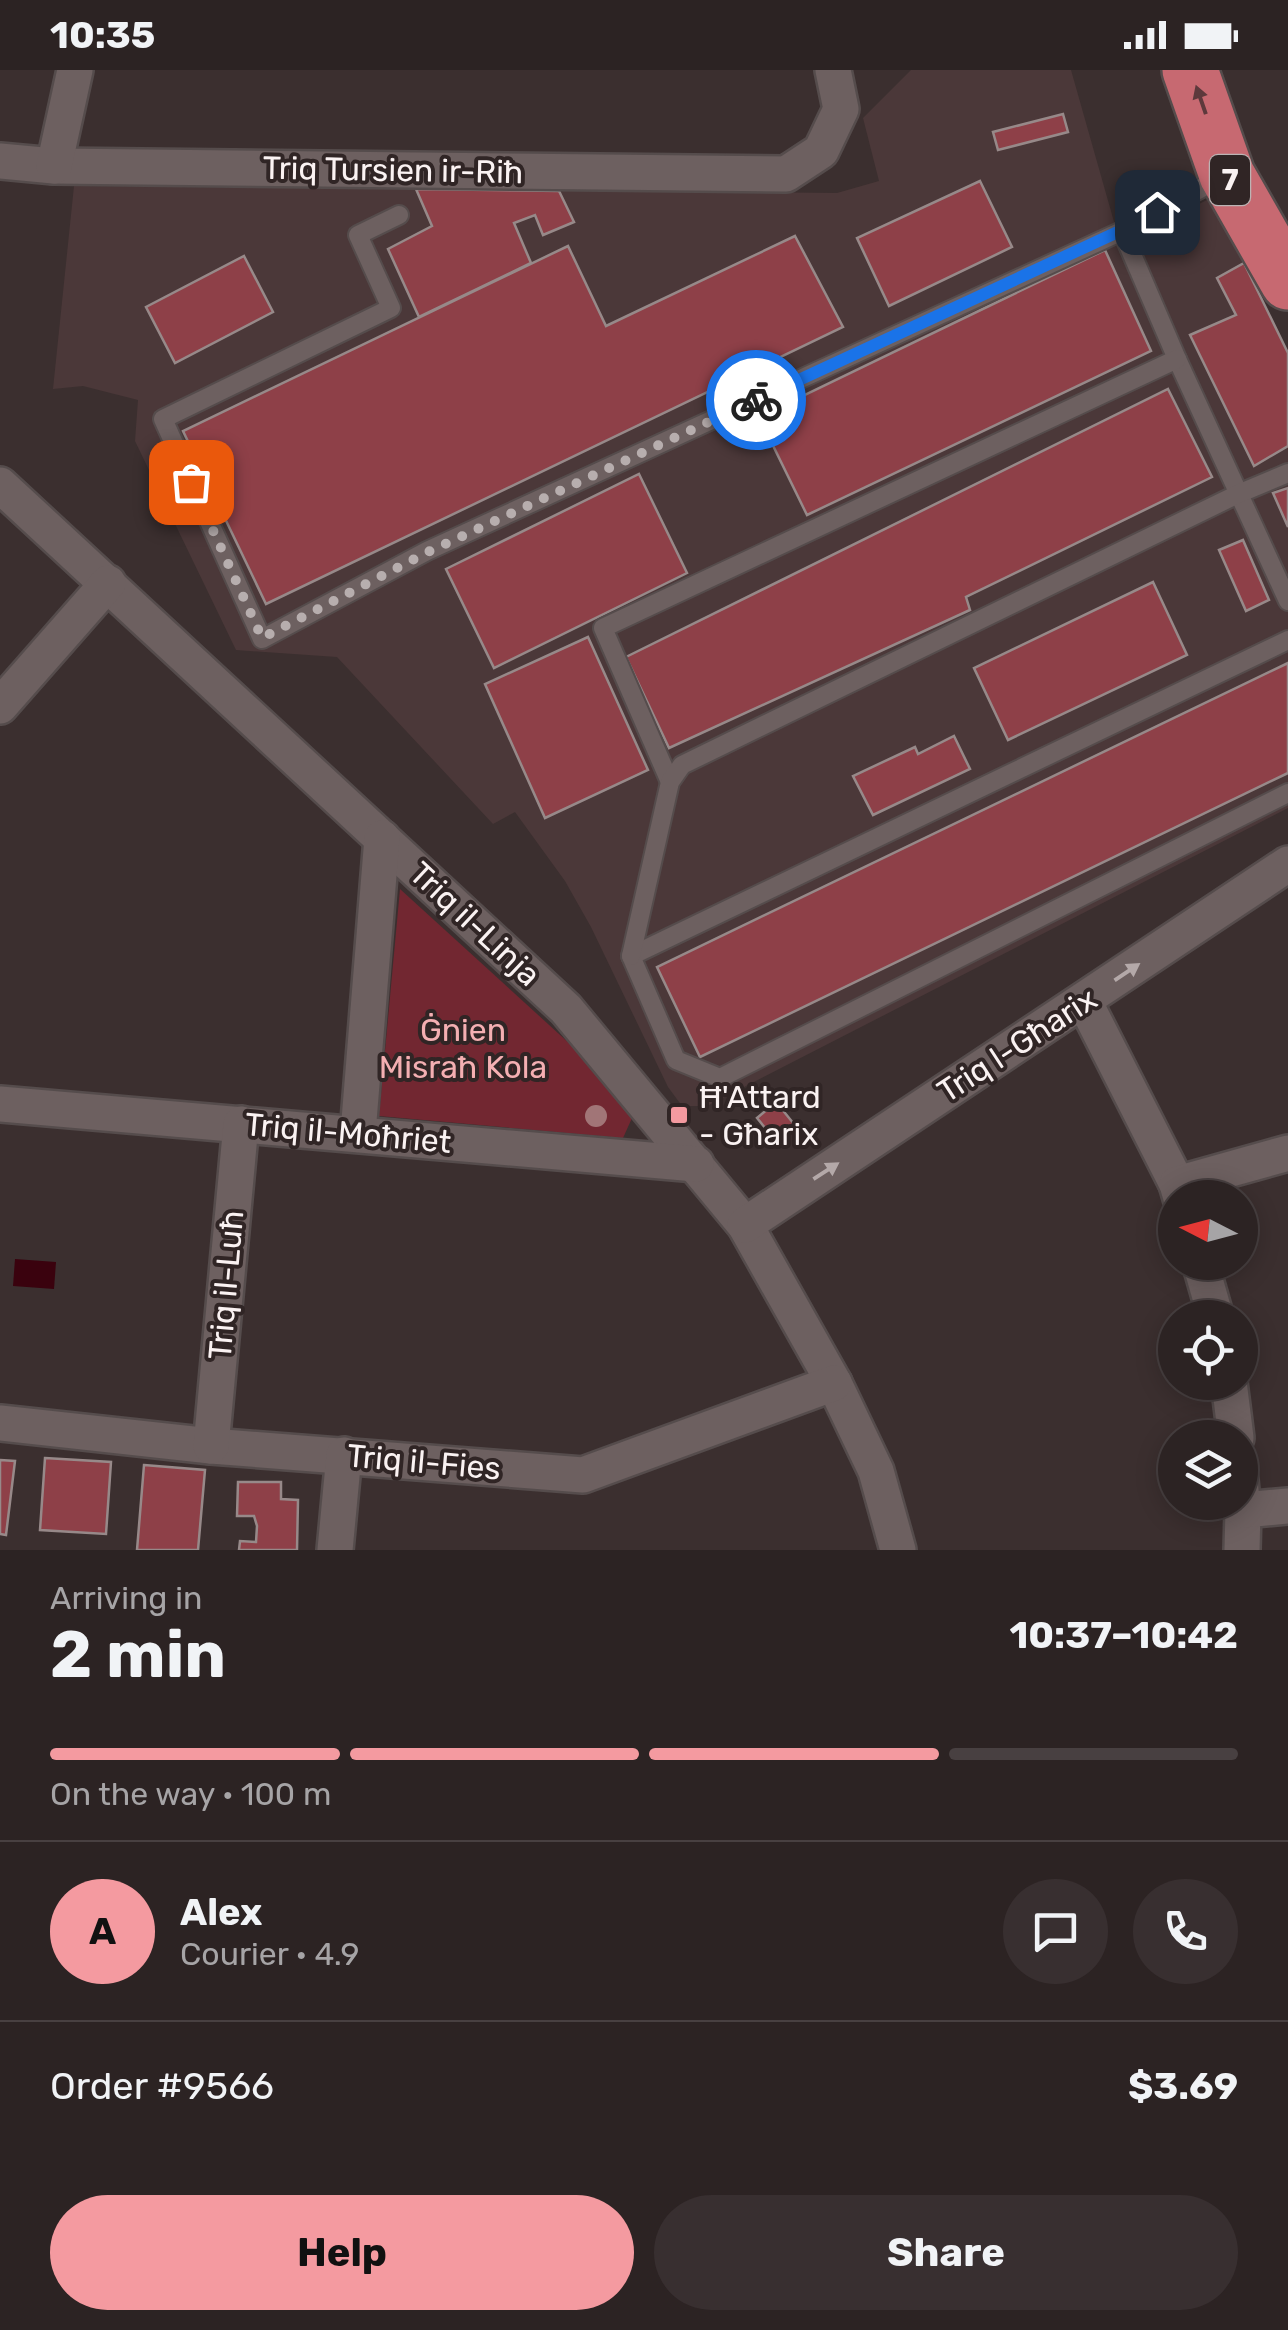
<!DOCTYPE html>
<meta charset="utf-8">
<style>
body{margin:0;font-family:Rubik,sans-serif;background:#382f30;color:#f1f3f6;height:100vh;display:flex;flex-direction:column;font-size:38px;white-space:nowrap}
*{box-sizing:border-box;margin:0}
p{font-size:32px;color:#a6a4a6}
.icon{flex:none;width:55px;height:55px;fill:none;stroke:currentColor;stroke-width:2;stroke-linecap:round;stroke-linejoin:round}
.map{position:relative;height:1480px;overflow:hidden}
.panel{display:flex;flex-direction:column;background:#2c2323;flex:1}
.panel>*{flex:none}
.needle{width:65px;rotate:276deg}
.controls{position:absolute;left:1158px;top:1110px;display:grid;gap:20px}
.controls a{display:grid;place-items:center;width:100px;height:100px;border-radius:50%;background:#2c2323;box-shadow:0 5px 25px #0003,0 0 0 2px #484041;font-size:50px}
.pin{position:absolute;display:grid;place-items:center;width:85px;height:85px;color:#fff;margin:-42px;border-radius:20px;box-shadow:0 5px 15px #0006}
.courier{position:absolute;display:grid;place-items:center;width:100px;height:100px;margin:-50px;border:8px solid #1a73e8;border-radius:50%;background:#fff;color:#222;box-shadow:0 2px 12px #0007}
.overview em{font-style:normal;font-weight:700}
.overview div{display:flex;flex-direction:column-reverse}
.overview{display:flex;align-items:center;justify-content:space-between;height:170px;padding:0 50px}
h1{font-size:65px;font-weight:700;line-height:75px}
.bar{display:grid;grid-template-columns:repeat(4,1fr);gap:15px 10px;align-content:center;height:120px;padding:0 50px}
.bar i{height:12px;border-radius:8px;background:#484041}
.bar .current{background:#f49aa0}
.bar p{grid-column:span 4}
.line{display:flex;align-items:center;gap:25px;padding:0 50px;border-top:2px solid #484041}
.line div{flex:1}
.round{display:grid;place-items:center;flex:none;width:105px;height:105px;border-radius:52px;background:#382f30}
.button{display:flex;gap:20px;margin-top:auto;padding:20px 50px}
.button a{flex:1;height:115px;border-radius:60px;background:#f49aa0;color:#111;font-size:40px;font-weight:700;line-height:115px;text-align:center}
.button a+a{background:#382f30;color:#f1f3f6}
.status{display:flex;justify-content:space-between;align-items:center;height:70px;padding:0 50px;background:#2c2323;direction:ltr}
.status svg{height:28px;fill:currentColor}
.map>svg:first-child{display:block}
.built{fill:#4b3839}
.green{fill:#722731}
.water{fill:#3a020e}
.building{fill:#8e4048;stroke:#978989;stroke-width:2.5}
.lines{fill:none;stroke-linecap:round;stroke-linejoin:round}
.lane-casing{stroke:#554c4c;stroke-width:22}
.street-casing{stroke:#554c4c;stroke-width:40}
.highway-casing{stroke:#554c4c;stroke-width:60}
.lane{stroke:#6d6060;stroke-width:18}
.street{stroke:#6d6060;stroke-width:35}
.highway{stroke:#c76971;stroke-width:55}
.tree{fill:#a17577}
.oneway{fill:#5d393c}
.oneway2{fill:#b4a9a9}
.done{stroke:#b7aeae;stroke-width:10;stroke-dasharray:0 18}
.route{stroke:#1a73e8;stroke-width:12}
.poi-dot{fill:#f49aa0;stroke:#302525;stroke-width:4}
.labels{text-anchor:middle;stroke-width:8;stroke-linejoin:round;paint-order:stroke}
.shield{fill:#302525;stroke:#bdb4b4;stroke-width:2.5}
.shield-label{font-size:30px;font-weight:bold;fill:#faf2f2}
.street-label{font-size:32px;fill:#faf2f2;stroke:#302525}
.park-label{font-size:32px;fill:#f4afb2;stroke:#302525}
.poi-label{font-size:32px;fill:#faf2f2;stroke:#302525;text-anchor:start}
</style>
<div class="status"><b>10:35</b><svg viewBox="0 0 49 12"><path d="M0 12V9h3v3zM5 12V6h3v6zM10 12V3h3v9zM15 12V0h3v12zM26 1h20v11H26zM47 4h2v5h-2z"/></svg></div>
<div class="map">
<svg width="1288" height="1480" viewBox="0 0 1288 1480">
<rect width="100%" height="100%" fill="#3b2f2f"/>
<!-- built -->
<path class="built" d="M911,0H1071L1120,173L1211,128L1288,283V738L707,1036H682L668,1017L591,857L565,811L515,742L493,754L337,587L236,580L135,371L138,330L83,316L53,319L74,116L837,123L879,111L863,48Z"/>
<!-- green -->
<path class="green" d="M400,819L582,985L632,1048L623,1068L379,1046Z"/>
<!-- water -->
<path class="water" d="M15,1189L56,1192L54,1219L13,1216Z"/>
<!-- building -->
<g class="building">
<path d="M1063,44L1068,62L998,80L993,62Z"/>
<path d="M980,111L1012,177L889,236L857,168Z"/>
<path d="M416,119L559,121L574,152L543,165L535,145L514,153L531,193L419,247L388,179L432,156Z"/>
<path d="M795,166L843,257L266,534L183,361L568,176L606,256Z"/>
<path d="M1105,180L1151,281L807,445L759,347Z"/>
<path d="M244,186L273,242L175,293L146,237Z"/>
<path d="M1244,193L1288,283V376L1254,396L1190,265L1236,245L1217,208Z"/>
<path d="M1168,319L1212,407L966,527L970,540L669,678L626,587Z"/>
<path d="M639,404L687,503L494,598L446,499Z"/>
<path d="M1288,418V457L1273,423Z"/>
<path d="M1243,470L1269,530L1246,541L1219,480Z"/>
<path d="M1153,512L1187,585L1008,670L974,598Z"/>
<path d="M588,567L648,700L545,748L485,614Z"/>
<path d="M1288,593V703L700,987L657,897Z"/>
<path d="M954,666L970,699L873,745L853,706L915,677L918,684Z"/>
<path d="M776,1032L794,1054L775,1070L757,1048Z"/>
<path d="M45,1388L111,1392L106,1464L40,1460Z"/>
<path d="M0,1390L15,1391L6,1465L0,1464Z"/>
<path d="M144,1395L205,1400L198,1480H137Z"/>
<path d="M238,1412H281V1429L298,1430L297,1480H239L240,1471L256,1472L257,1456L254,1446H237Z"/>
</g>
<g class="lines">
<!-- lane casing -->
<g class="lane-casing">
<g id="lane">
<path d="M1222,107L1122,161L1177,289L1288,531"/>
<path d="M399,145L358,165L391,238L163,349L262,569L427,481L1122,161"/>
<path d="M1288,570L631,886L676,990L720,1008L1288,723"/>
<path d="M670,712L603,558L1177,289"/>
<path d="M631,886L670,712L682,695L1238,424L1288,403"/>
</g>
</g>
<!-- street casing -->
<g class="street-casing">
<g id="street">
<path d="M0,91L54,96L786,104L821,81L841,39L833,0"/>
<path d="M54,96L75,0"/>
<path d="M0,415L566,939L745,1155L834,1313L876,1401L898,1480"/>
<path d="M0,636L108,513"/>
<path d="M1084,931L1177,1114L1181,1128"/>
<path d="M0,1034L696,1094"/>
<path d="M358,1063L382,768"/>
<path d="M1177,1114L1288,1083"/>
<path d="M745,1155L1288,794"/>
<path d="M1200,1192L1216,1248"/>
<path d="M1229,1312L1236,1368"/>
<path d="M0,1353L211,1376L583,1405L834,1313"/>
<path d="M211,1376L241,1054"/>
<path d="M1240,1410L1243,1440L1242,1480"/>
<path d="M1243,1440L1288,1436"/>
<path d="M335,1480L344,1385"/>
</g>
</g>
<!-- highway casing -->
<g class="highway-casing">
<path id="highway" d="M1190,0L1227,105L1288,212"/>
</g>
<!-- lane -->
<use href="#lane" class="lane"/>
<!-- street -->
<use href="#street" class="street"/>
<!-- highway -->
<use href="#highway" class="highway"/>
</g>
<!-- trees -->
<circle class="tree" cx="596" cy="1046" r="11"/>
<!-- one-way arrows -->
<defs><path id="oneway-solid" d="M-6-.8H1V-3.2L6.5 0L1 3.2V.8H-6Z" transform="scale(2.5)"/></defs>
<use class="oneway" href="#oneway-solid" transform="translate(1201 30) rotate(-109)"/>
<g class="oneway2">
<use href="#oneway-solid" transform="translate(1127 902) rotate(-34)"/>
<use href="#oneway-solid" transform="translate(826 1101) rotate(-33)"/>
</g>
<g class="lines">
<!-- done -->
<path class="done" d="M191,412L262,568L428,482L756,330"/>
<!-- route -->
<path class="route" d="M756,330L1122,160L1157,142"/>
</g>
<!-- markers -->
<rect class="poi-dot" x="669" y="1035" width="20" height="20" rx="5"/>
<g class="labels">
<!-- shield labels -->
<rect class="shield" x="1210" y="85" width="40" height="50" rx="8"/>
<g class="shield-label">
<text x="1230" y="120">7</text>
</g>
<!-- street labels -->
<g class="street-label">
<text transform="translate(393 100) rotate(1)" y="11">Triq Tursien ir-Riħ</text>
<text transform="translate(475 854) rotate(43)" y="11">Triq il-Linja</text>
<text transform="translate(1017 975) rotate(-33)" y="11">Triq l-Għarix</text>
<text transform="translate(348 1063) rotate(5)" y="11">Triq il-Moħriet</text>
<text transform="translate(226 1215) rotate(-85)" y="11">Triq il-Luħ</text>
<text transform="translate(424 1392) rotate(5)" y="11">Triq il-Fies</text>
</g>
<!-- park labels -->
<g class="park-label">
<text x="463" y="971">Ġnien<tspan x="463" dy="37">Misraħ Kola</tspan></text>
</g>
<!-- poi labels -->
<g class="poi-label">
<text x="699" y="1038">Ħ'Attard<tspan x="699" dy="37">- Għarix</tspan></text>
</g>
</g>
</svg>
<div class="controls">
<a><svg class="needle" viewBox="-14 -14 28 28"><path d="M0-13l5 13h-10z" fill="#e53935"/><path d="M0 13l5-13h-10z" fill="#a6a4a6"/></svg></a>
<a><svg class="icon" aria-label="locate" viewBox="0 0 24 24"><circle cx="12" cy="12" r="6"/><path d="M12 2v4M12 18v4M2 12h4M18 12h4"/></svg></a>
<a><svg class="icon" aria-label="layers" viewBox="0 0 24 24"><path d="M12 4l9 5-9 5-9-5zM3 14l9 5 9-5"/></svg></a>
</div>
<div class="pin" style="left:191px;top:412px;background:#ea580c"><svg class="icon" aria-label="bag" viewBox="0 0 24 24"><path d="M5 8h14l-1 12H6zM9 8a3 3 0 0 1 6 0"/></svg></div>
<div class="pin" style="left:1157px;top:142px;background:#1f2937"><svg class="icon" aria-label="home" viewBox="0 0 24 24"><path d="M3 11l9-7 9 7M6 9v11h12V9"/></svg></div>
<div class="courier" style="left:756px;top:330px"><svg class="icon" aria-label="bike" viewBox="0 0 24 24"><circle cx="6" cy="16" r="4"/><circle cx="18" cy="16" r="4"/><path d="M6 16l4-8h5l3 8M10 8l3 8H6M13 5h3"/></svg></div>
</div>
<section class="panel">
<div class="overview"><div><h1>2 min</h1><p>Arriving in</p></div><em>10:37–10:42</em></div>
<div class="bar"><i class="current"></i><i class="current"></i><i class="current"></i><i></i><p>On the way · 100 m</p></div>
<div class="line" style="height:180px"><b class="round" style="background:#f49aa0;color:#111">A</b><div><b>Alex</b><p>Courier · 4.9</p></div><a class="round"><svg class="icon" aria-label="chat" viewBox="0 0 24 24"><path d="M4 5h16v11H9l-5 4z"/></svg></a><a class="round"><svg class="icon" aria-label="phone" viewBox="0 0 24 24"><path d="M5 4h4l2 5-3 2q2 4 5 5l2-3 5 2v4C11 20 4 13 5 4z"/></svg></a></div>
<div class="line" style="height:130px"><div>Order #9566</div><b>$3.69</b></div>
<div class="button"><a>Help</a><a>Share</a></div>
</section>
